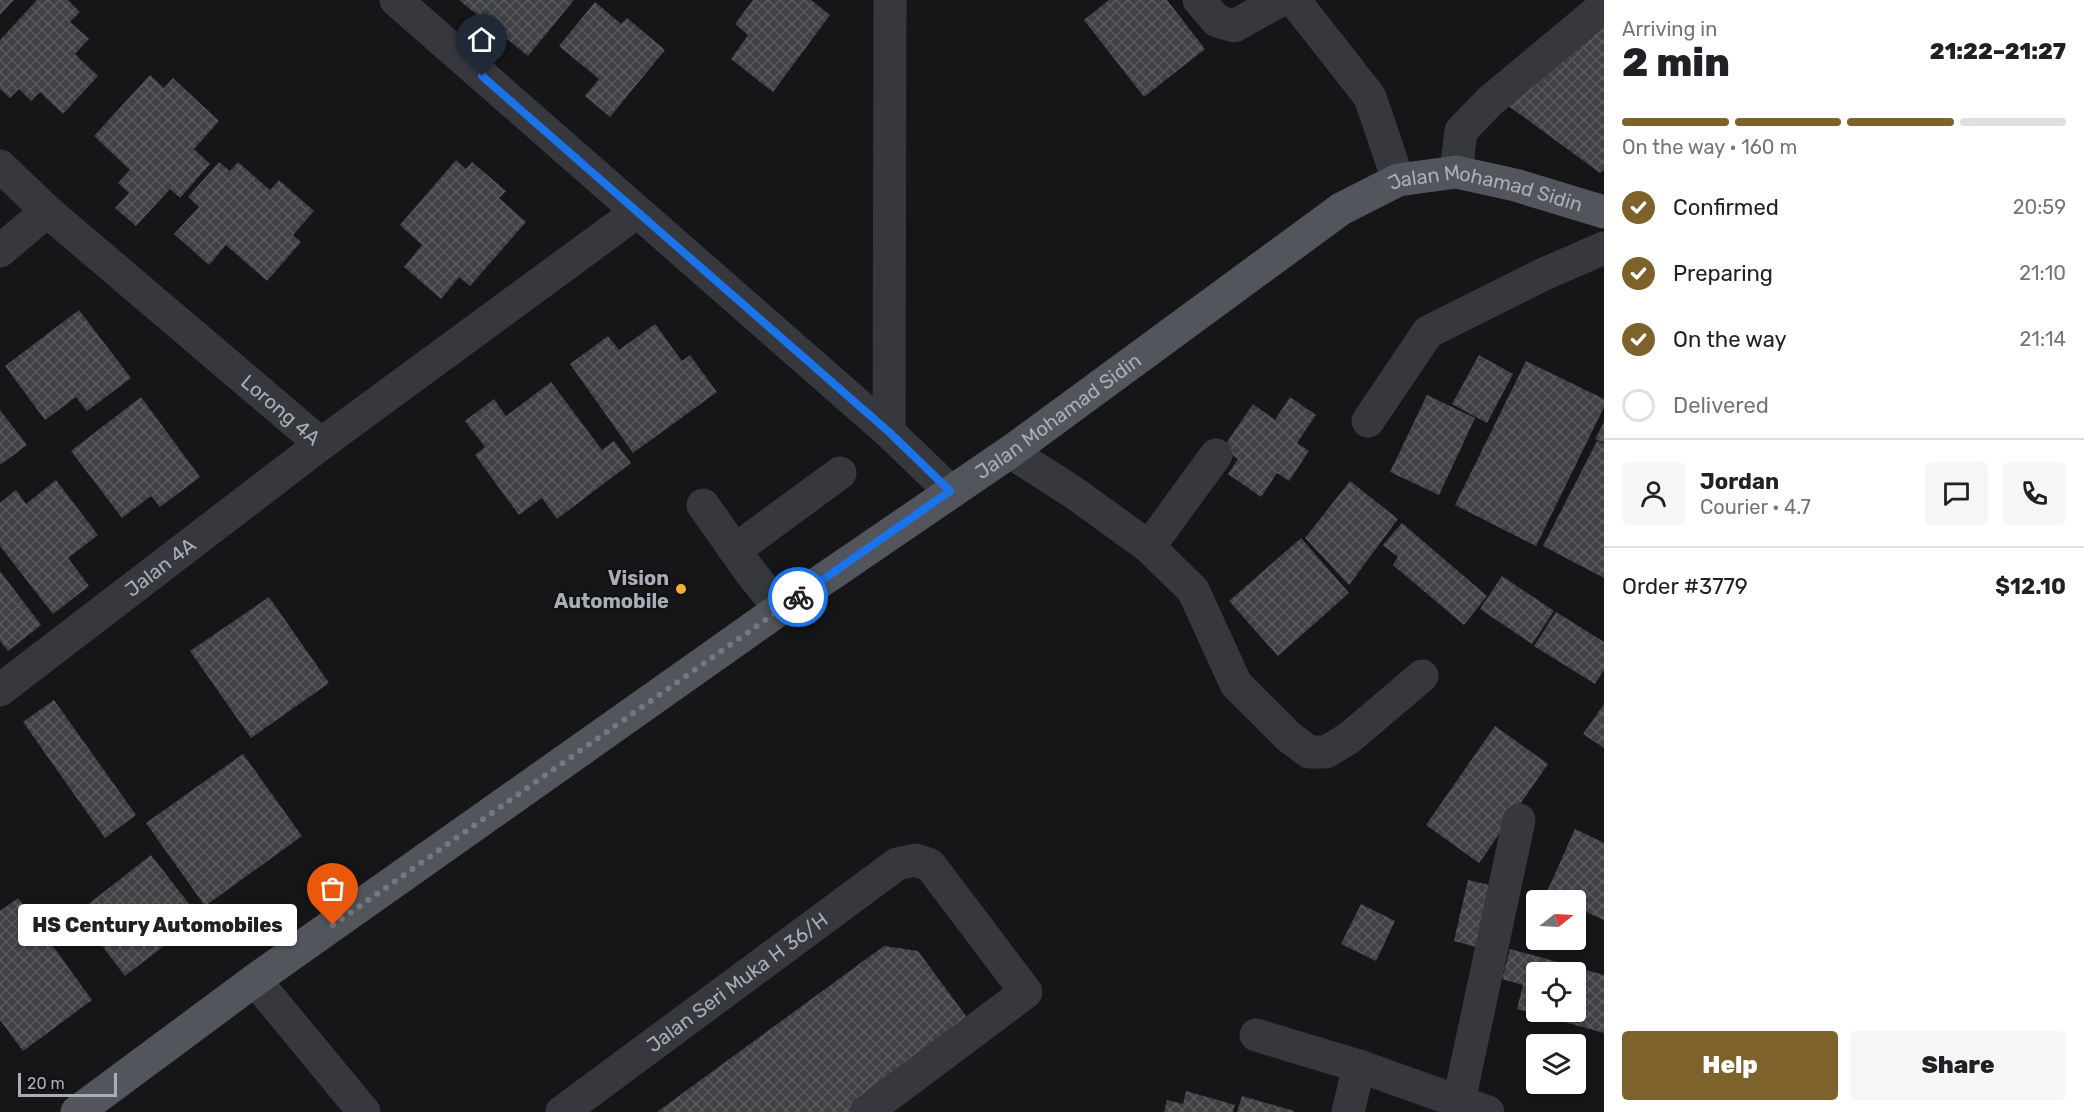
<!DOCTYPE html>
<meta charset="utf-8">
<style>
body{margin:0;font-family:Rubik,sans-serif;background:#f6f6f6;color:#202124;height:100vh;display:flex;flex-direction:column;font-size:22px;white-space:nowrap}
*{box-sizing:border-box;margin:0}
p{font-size:20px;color:#757577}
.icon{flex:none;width:33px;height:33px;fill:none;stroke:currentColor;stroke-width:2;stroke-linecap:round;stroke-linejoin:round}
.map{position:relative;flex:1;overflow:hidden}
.sheet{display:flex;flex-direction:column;background:#fff;width:480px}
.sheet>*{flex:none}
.needle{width:39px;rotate:72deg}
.controls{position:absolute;left:1526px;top:890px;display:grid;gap:12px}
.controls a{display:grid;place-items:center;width:60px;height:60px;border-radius:6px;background:#fff;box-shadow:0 2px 4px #0004;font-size:30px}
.scale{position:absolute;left:18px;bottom:15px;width:99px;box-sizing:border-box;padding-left:6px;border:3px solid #a8adb8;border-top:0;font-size:16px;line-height:21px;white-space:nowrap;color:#a8adb8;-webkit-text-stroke:4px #111113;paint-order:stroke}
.pin{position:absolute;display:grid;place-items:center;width:51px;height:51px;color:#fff;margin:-62px -26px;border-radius:50% 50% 50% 0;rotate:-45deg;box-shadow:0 0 6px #0007}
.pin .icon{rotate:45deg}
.courier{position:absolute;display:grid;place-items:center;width:60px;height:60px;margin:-30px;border:4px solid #1a73e8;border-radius:50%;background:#fff;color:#222;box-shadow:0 2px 8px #0007}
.bubble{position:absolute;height:42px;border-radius:6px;background:#fff;box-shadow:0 2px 4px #0004;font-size:20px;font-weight:800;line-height:42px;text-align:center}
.head em{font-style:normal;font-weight:800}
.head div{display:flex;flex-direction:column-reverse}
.head{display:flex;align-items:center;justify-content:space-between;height:102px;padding:0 18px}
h1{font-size:39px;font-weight:800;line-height:45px}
.bar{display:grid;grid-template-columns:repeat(4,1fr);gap:9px 6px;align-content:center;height:72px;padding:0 18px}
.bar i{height:8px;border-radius:4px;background:#e0e0e0}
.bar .current{background:#7e622b}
.bar p{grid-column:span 4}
.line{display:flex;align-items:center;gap:15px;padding:0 18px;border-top:2px solid #e0e0e0}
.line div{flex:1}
.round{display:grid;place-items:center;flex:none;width:63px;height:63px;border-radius:6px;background:#f6f6f6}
ol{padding:0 18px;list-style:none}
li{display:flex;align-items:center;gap:18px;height:66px}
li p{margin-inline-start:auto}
li .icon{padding:6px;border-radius:50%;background:#7e622b;color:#fff;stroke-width:4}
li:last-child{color:#757577}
li i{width:33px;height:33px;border:3px solid #e0e0e0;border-radius:50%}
.cta{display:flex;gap:12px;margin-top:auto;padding:12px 18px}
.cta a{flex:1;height:69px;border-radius:6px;background:#7e622b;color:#fff;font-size:24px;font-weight:800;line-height:69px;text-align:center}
.cta a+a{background:#f6f6f6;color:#202124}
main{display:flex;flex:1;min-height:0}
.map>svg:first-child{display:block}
.building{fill:url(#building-cross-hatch);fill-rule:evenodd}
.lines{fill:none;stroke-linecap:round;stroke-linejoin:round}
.minor{stroke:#37383d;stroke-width:33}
.major{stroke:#53555c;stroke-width:33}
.done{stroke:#757880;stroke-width:6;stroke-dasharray:0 10.8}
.route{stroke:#1a73e8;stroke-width:8}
.poi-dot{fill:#f2b134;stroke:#111113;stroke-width:2}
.labels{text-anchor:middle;stroke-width:4.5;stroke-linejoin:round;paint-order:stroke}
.street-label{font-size:20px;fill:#a8adb8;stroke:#111113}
.poi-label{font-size:20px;font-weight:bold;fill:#a8adb8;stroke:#111113;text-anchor:end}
</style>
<main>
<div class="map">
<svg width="1604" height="1112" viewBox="0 0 1604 1112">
<defs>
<pattern id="building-cross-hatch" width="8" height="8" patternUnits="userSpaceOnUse" patternTransform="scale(1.5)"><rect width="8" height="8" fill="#404145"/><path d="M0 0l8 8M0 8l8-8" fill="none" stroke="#595a5e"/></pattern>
</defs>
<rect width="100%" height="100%" fill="#161618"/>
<!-- building -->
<g class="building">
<path d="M0,0H14L0,15Z"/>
<path d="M37,0H68L80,12L70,22L89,39L75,54L98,76L63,114L40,92L31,101L19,89L10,98L0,89V40Z"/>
<path d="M459,0H574L528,56Z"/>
<path d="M753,0H811L830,15L773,92L731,59L748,35L735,24Z"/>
<path d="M1109,0H1167L1205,49L1144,97L1084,20Z"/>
<path d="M595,2L621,24L627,18L665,50L610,117L585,96L599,79L559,46Z"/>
<path d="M1604,25V170L1600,173L1503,102Z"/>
<path d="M150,75L164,88L173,78L219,121L194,149L210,164L180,198L170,189L136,226L115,208L129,193L118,183L130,170L94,136Z"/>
<path d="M456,160L466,169L472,162L506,191L499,198L526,222L470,286L459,277L441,299L404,267L422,245L400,225Z"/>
<path d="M219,162L230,171L238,162L270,190L279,180L314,211L293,235L301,242L267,281L226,245L209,265L174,234L199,207L188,197Z"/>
<path d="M79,310L131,378L87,411L76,397L45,420L5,366Z"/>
<path d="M655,324L682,361L690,355L717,392L633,453L570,364L608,336L619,350Z"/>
<path d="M1479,355L1513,374L1487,423L1452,404Z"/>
<path d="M1526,361L1604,399V407L1536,546L1455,505Z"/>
<path d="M551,382L602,450L614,441L631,463L557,519L542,498L519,515L475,455L485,447L465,421L494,399L506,416Z"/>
<path d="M1427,395L1475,418L1439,495L1390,472Z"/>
<path d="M141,397L200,477L160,507L151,496L122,518L71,451Z"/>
<path d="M1290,397L1316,415L1297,443L1309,451L1289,481L1277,473L1261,497L1228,474L1238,459L1223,448L1253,404L1275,420Z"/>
<path d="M0,410L27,445L0,465Z"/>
<path d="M1604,422V443L1595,439Z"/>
<path d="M1597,441L1604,444V578L1543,546Z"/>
<path d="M56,480L98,535L68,558L89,586L53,614L0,546V503L16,490L26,504Z"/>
<path d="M1350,481L1398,519L1349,585L1305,538Z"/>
<path d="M1402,523L1487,596L1464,625L1393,565L1398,557L1383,545Z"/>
<path d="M1301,538L1349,593L1278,656L1229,601Z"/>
<path d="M0,571L41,625L8,651L0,641Z"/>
<path d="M1502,576L1554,611L1532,644L1480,609Z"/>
<path d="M269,597L329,683L251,738L190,651Z"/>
<path d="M1556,612L1604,642V670L1595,684L1534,646Z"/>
<path d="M54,700L136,815L105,838L23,722Z"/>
<path d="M1604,704V748L1583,734Z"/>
<path d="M1495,726L1548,764L1479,863L1426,825Z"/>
<path d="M243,754L302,836L205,906L146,823Z"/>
<path d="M1575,829L1604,843V920L1575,907V900H1560L1546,894Z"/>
<path d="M151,855L200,918L125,976L77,913Z"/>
<path d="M1468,880L1502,888L1487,950L1454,941Z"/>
<path d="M18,898L92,1000L23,1051L0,1020V911Z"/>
<path d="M1361,904L1395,921L1376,961L1341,944Z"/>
<path d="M884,946L918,951L980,1035L874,1112H657Z"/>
<path d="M1510,949L1604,975V1033L1517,1009L1523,985L1502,979ZM1536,972H1575V1011H1536Z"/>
<path d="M1186,1091L1235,1105L1233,1112H1164L1167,1100L1183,1104Z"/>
<path d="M1242,1096L1294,1111V1112H1237Z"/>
</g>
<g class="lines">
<!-- minor -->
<g class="minor">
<path d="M396,0L889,432L950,491"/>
<path d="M1199,0L1217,21L1234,26L1281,0"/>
<path d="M1294,0L1370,97L1398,180"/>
<path id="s1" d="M0,166L47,211L321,444"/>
<path d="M1456,172L1461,131L1489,102L1604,6"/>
<path d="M0,251L47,211"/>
<path d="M1368,421L1428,332L1544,274L1604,248"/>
<path d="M889,432L890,0"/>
<path d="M1010,452L1073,492L1149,547L1193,590L1236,684L1289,737L1309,752H1326L1349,738L1422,676"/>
<path d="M703,505L751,573L780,609"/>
<path d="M1149,547L1216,455"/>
<path d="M735,550L840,473"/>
<path id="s2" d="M0,690L321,444L637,212"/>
<path d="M255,980L364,1112"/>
<path d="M1256,1035L1359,1066"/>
<path d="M1459,1101L1519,820"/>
<path id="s3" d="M562,1112L897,864L915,860L930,865L1026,992L866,1112"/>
<path d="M1348,1112L1359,1066L1488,1112"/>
</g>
<!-- major -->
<path class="major" id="s4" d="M77,1112L255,980L780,609L1010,452L1341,209L1398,180L1456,172L1515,185L1604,212"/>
</g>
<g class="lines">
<!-- done -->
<path class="done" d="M333,925L798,597"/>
<!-- route -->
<path class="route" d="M482,76L889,432L950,491L798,597"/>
</g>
<!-- markers -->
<circle class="poi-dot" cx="681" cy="589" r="6"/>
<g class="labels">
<!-- street labels -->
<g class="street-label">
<text dy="7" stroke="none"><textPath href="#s4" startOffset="1707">Jalan Mohamad Sidin</textPath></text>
<text dy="7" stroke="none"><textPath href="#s1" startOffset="372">Lorong 4A</textPath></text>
<text dy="7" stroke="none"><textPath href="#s4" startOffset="1203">Jalan Mohamad Sidin</textPath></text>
<text dy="7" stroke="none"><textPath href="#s2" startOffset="202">Jalan 4A</textPath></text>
<text dy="7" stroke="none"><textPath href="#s3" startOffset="218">Jalan Seri Muka H 36/H</textPath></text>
</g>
<!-- poi labels -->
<g class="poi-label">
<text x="669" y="585">Vision<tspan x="669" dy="23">Automobile</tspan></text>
</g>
</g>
</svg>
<div class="controls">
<a><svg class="needle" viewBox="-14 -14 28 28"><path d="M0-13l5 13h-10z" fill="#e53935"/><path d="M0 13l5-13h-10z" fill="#757577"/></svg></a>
<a><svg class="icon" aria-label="locate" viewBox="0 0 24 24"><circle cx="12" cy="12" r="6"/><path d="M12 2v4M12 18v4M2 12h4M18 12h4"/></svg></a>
<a><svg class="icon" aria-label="layers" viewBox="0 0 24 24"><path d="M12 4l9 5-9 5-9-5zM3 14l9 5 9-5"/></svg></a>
</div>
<div class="scale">20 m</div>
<div class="pin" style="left:333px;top:925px;background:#ea580c"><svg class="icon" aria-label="bag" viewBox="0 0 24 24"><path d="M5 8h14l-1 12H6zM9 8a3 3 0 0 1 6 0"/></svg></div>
<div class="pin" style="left:482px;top:76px;background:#1f2937"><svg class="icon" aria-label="home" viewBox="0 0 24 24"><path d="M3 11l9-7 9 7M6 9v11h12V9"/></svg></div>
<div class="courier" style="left:798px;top:597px"><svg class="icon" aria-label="bike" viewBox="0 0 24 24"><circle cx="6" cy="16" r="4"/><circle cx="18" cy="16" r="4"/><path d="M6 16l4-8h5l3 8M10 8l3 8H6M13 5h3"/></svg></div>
<div class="bubble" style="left:18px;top:904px;width:279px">HS Century Automobiles</div>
</div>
<section class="sheet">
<div class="head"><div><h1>2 min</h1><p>Arriving in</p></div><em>21:22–21:27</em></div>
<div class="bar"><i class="current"></i><i class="current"></i><i class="current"></i><i></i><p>On the way · 160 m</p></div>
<ol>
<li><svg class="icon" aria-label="check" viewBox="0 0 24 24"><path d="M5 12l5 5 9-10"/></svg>Confirmed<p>20:59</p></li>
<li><svg class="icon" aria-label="check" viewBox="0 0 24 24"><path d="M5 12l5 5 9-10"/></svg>Preparing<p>21:10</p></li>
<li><svg class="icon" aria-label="check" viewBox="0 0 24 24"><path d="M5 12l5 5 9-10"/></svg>On the way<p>21:14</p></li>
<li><i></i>Delivered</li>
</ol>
<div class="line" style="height:108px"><a class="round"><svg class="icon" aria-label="person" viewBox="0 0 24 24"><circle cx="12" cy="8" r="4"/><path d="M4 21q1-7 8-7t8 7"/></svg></a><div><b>Jordan</b><p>Courier · 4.7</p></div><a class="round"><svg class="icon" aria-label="chat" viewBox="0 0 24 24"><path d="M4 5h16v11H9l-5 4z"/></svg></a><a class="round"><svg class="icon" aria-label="phone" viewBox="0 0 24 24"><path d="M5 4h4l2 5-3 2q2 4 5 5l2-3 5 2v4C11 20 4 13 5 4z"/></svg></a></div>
<div class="line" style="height:78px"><div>Order #3779</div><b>$12.10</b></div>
<div class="cta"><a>Help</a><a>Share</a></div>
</section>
</main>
